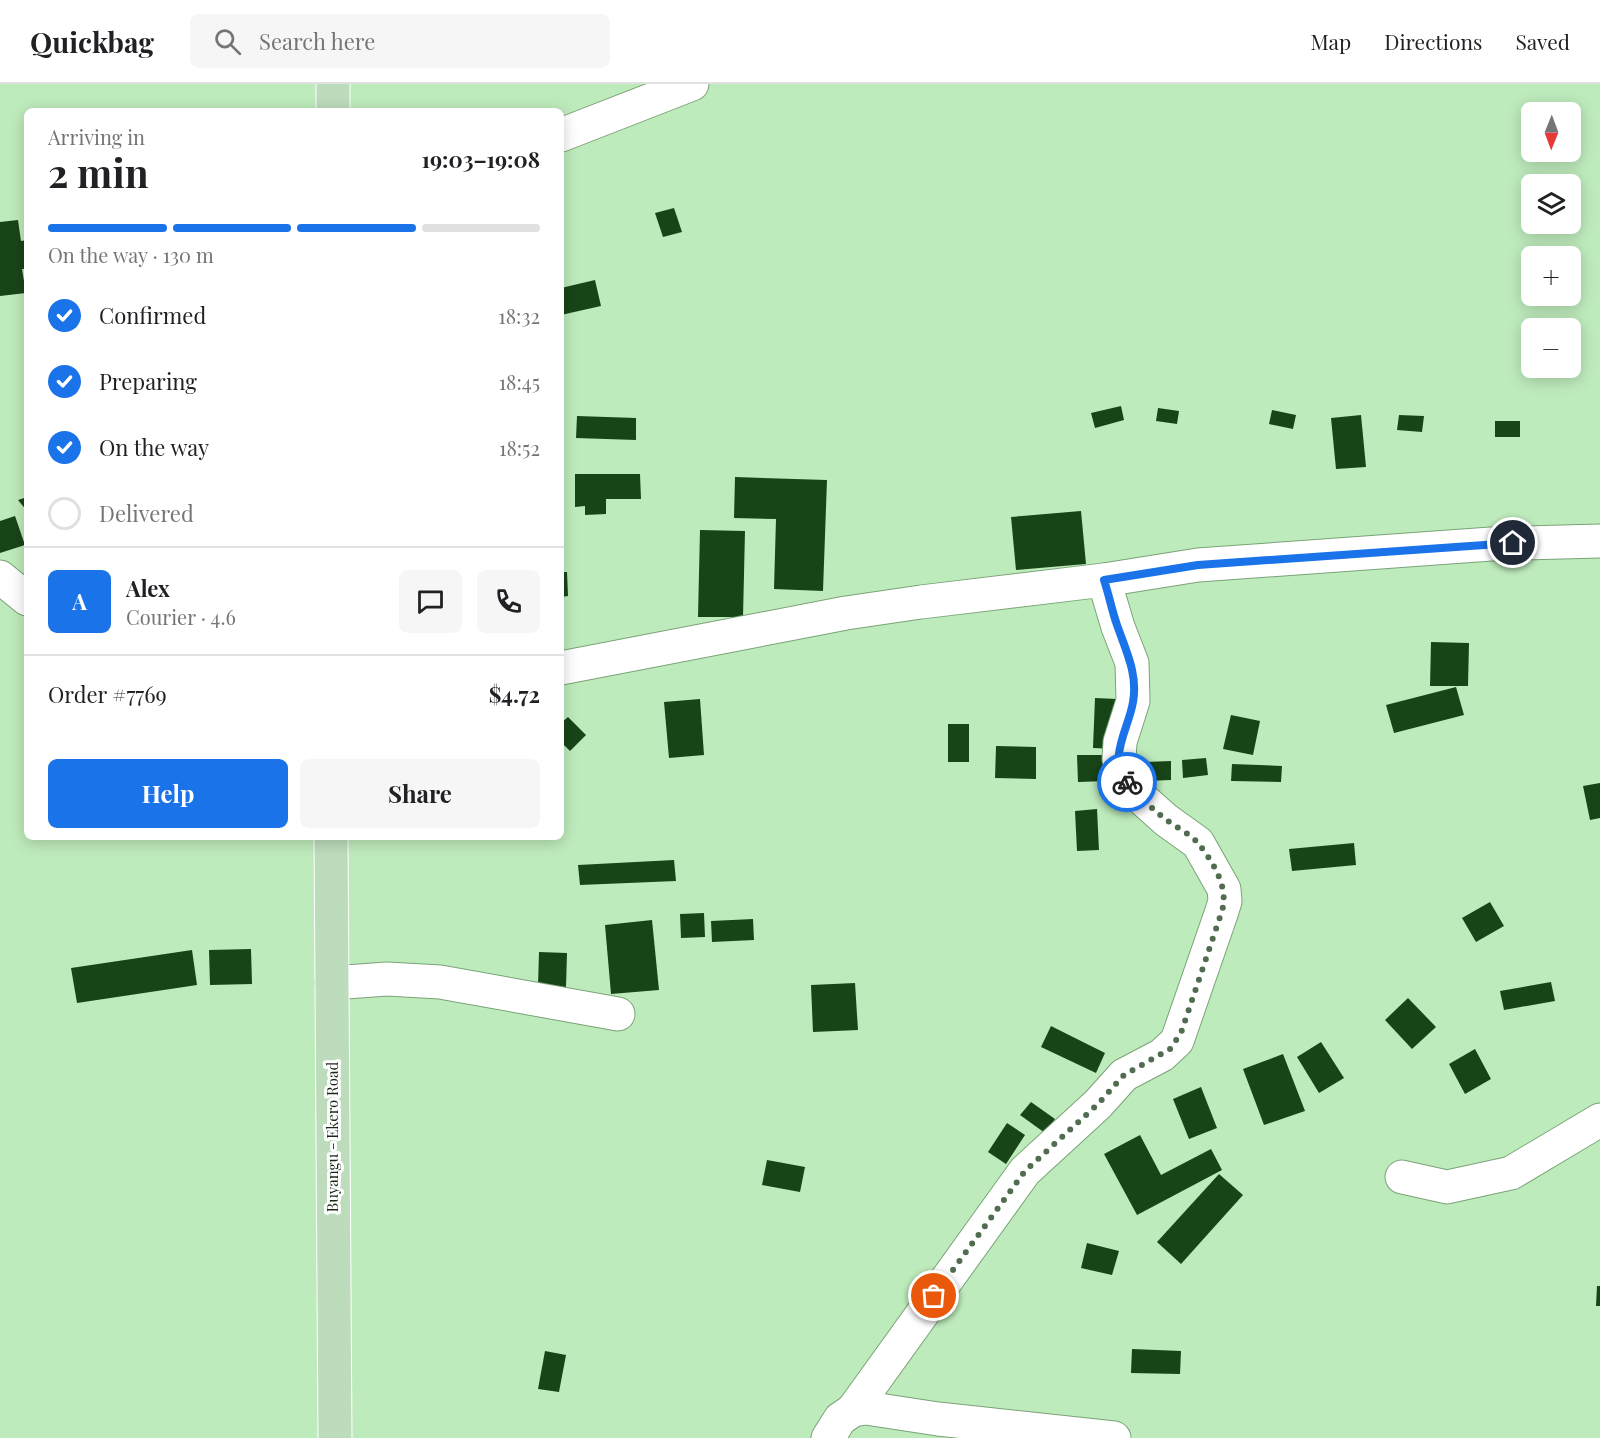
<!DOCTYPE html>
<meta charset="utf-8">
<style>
body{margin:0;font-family:"Playfair Display",serif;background:#f6f6f6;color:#202124;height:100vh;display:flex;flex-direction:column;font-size:22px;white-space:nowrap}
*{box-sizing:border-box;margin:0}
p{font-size:20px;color:#757577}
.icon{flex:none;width:33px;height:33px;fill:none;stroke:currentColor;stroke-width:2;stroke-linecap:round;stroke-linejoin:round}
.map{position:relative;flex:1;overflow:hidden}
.drawer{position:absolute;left:24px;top:24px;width:540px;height:732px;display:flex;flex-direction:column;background:#fff;border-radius:9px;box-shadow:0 3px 15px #0003}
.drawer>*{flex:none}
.needle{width:39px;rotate:181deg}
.fabs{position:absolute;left:1521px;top:18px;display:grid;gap:12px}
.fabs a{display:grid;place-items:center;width:60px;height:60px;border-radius:9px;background:#fff;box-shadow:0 3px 15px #0003;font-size:30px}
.pin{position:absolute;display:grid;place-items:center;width:51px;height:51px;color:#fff;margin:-26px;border:3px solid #fff;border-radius:50%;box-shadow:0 2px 6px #0007}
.courier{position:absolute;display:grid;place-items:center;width:60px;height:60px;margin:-30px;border:4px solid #1a73e8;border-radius:50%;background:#fff;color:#222;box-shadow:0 2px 8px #0007}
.head em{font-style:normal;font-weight:700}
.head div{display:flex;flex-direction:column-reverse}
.head{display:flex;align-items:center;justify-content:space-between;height:102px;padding:0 24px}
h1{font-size:39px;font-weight:700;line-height:45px}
.bar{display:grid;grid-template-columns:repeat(4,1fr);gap:9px 6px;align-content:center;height:72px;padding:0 24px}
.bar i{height:8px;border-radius:4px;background:#e0e0e0}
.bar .current{background:#1a73e8}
.bar p{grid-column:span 4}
.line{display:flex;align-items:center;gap:15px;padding:0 24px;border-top:2px solid #e0e0e0}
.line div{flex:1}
.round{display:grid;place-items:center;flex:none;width:63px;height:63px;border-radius:9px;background:#f6f6f6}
ol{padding:0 24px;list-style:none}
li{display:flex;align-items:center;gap:18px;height:66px}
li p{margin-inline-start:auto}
li .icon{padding:6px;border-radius:50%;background:#1a73e8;color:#fff;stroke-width:4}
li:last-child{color:#757577}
li i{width:33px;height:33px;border:3px solid #e0e0e0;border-radius:50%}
.cta{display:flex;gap:12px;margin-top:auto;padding:12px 24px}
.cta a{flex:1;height:69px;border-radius:9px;background:#1a73e8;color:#fff;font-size:24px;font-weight:700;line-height:69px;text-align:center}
.cta a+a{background:#f6f6f6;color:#202124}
header{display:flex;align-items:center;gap:36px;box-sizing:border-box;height:84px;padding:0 30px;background:#fff;border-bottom:2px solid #e0e0e0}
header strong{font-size:28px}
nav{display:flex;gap:33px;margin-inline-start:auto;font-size:21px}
.search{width:420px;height:54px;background:#f6f6f6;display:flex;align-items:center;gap:15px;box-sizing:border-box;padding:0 21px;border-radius:9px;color:#757577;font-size:22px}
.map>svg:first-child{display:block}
.building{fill:#184518}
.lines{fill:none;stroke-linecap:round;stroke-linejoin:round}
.street-casing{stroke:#7aa377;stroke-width:35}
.primary-casing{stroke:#fff;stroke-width:35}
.street{stroke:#fff;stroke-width:33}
.primary{stroke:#bddcbc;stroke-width:33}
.done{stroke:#516c50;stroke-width:6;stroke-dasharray:0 10.8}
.route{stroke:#1a73e8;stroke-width:8}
.labels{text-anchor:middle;stroke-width:6;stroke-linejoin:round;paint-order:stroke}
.street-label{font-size:15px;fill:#172816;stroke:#fefefe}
</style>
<header>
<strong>Quickbag</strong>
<div class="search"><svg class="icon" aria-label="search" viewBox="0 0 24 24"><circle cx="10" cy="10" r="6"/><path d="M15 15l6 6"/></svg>Search here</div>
<nav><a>Map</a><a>Directions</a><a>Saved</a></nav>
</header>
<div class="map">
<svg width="1600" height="1354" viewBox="0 0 1600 1354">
<rect width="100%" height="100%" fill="#beebbc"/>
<!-- building -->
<g class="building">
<path d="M674,124L682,148L663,153L655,129Z"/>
<path d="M18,136L21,157L27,156V185H22L26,209L0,212V138Z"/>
<path d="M595,196L601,222L561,231V204Z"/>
<path d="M1121,322L1124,336L1095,344L1091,329Z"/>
<path d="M1158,324L1179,327L1177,340L1156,337Z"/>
<path d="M1272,326L1296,331L1293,345L1269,340Z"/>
<path d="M1361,331L1366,383L1336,385L1331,334Z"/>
<path d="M1399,331L1424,332L1422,348L1397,346Z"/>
<path d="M577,332L636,334V356L576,354Z"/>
<rect x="1495" y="337" width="25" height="16"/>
<path d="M575,390H640L641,415H606V430L585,431V422L575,423Z"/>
<path d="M735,393L827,396L823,507L774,505L776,435L734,434Z"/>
<path d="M27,413V427L18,416Z"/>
<path d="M1081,427L1086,480L1016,486L1011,433Z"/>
<path d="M15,432L25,461L0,469V437Z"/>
<path d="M700,446L745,447L743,533H698Z"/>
<path d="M561,488H567L568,512L561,513Z"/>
<path d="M1431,558L1469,559L1468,602H1430Z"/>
<path d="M1456,603L1464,631L1394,649L1386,621Z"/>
<path d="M1095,614L1117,615L1116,665L1093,664Z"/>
<path d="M700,615L704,671L669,674L664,618Z"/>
<path d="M1231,631L1260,637L1253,671L1223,665Z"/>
<path d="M568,633L586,651L570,667L561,658V639Z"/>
<rect x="948" y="640" width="21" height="38"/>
<path d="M996,662L1036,663V695L995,694Z"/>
<path d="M1077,671H1108V697L1078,698Z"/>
<path d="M1206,674L1208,691L1183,694L1182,676Z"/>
<path d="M1171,677V696L1145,697L1144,678Z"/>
<path d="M1232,680L1282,682L1281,698L1231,697Z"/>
<path d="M1600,699V734L1590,736L1583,702Z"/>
<path d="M1097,725L1099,766L1077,767L1075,727Z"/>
<path d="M1354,759L1356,781L1292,787L1289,765Z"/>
<path d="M674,776L676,797L580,801L578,781Z"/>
<path d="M1490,818L1504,842L1476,858L1462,834Z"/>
<path d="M704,829L705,853L681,854L680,830Z"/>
<path d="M753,835L754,856L712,858L711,837Z"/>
<path d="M652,836L659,906L611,910L605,841Z"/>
<path d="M251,865L252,900L210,901L209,866Z"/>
<path d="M192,866L197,901L77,919L71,884Z"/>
<path d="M539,868L567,869L566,903L538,902Z"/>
<path d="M1551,898L1555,917L1504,926L1500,907Z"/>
<path d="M855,899L858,946L813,948L811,901Z"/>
<path d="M1408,914L1436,943L1412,965L1385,936Z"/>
<path d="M1051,942L1105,969L1096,989L1041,963Z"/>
<path d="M1321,958L1344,994L1319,1009L1297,973Z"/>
<path d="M1475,965L1491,995L1465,1010L1449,980Z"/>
<path d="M1283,970L1305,1027L1264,1041L1243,985Z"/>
<path d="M1201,1003L1217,1044L1189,1055L1173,1015Z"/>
<path d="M1031,1018L1055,1035L1045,1049L1020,1031Z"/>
<path d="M1007,1039L1025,1051L1006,1080L988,1068Z"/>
<path d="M1140,1051L1161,1091L1211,1065L1222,1086L1137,1131L1104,1070Z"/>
<path d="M767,1076L805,1083L800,1108L762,1101Z"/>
<path d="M1219,1090L1243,1111L1181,1180L1157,1158Z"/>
<path d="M1087,1159L1119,1167L1112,1191L1081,1184Z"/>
<path d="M1597,1202H1600V1222H1596Z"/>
<path d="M1132,1265L1181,1267L1180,1290L1131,1289Z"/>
<path d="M545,1267L566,1271L559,1308L538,1305Z"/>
</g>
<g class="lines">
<!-- street casing -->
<g class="street-casing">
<g id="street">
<path d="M561,51L692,0"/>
<path d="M0,493L27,515"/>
<path d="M561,584L846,529L921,518L1104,496L1198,481L1491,460L1600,457"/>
<path d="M332,899L387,895L440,898L618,930"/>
<path d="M1402,1093L1447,1103L1511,1089L1600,1036"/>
<path d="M853,1326L1025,1087L1098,1020L1124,991L1162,971L1177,957L1222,827L1225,817L1224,805L1198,759L1166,736L1138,711L1123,693L1119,675L1120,658L1133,617L1132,579L1118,543L1104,496"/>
<path d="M828,1354L840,1335L853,1326L866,1324L938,1335L1114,1354"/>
</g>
</g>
<!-- primary casing -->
<g class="primary-casing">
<g id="primary">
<path d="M333,0V27"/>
<path d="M331,753L335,1354"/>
</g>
</g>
<!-- street -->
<use href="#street" class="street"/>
<!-- primary -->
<use href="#primary" class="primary"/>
</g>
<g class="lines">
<!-- done -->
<path class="done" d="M934,1212L1025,1087L1098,1020L1124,991L1170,965L1181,949L1222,827C1229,803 1213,778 1198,759C1190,750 1178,744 1168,737C1153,726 1139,712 1127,698"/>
<!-- route -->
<path class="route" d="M1127,698C1107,674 1129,644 1133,618C1138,590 1126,567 1117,541C1112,527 1109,511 1104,496L1198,481L1513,459"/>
</g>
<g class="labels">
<!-- street labels -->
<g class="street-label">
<text transform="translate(333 1053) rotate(-90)" y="5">Buyangu - Ekero Road</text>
</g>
</g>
</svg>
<div class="fabs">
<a><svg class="needle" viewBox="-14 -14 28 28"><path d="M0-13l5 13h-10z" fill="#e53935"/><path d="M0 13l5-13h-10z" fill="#757577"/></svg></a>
<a><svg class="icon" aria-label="layers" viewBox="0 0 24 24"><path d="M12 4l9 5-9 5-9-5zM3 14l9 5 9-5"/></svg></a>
<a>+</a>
<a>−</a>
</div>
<div class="pin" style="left:934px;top:1212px;background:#ea580c"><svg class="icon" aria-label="bag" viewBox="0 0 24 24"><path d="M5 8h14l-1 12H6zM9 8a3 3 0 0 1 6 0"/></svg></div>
<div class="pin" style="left:1513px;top:459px;background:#1f2937"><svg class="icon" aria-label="home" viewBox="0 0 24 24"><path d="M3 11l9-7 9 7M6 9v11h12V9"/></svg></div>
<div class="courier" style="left:1127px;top:698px"><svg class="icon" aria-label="bike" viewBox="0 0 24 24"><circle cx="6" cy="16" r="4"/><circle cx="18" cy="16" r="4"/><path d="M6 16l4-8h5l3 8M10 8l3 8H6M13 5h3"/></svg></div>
<section class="drawer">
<div class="head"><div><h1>2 min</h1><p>Arriving in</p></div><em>19:03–19:08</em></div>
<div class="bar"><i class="current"></i><i class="current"></i><i class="current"></i><i></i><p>On the way · 130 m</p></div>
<ol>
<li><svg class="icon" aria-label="check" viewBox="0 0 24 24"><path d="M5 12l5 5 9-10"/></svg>Confirmed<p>18:32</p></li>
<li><svg class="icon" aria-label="check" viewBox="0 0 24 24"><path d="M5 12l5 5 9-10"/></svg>Preparing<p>18:45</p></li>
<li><svg class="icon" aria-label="check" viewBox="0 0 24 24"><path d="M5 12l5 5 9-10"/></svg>On the way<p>18:52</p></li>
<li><i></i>Delivered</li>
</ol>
<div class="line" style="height:108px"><b class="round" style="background:#1a73e8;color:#fff">A</b><div><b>Alex</b><p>Courier · 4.6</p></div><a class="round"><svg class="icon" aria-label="chat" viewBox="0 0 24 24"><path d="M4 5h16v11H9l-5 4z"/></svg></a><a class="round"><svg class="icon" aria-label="phone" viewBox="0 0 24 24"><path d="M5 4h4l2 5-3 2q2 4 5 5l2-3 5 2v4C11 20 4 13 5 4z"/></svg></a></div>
<div class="line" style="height:78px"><div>Order #7769</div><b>$4.72</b></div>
<div class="cta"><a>Help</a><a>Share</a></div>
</section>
</div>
